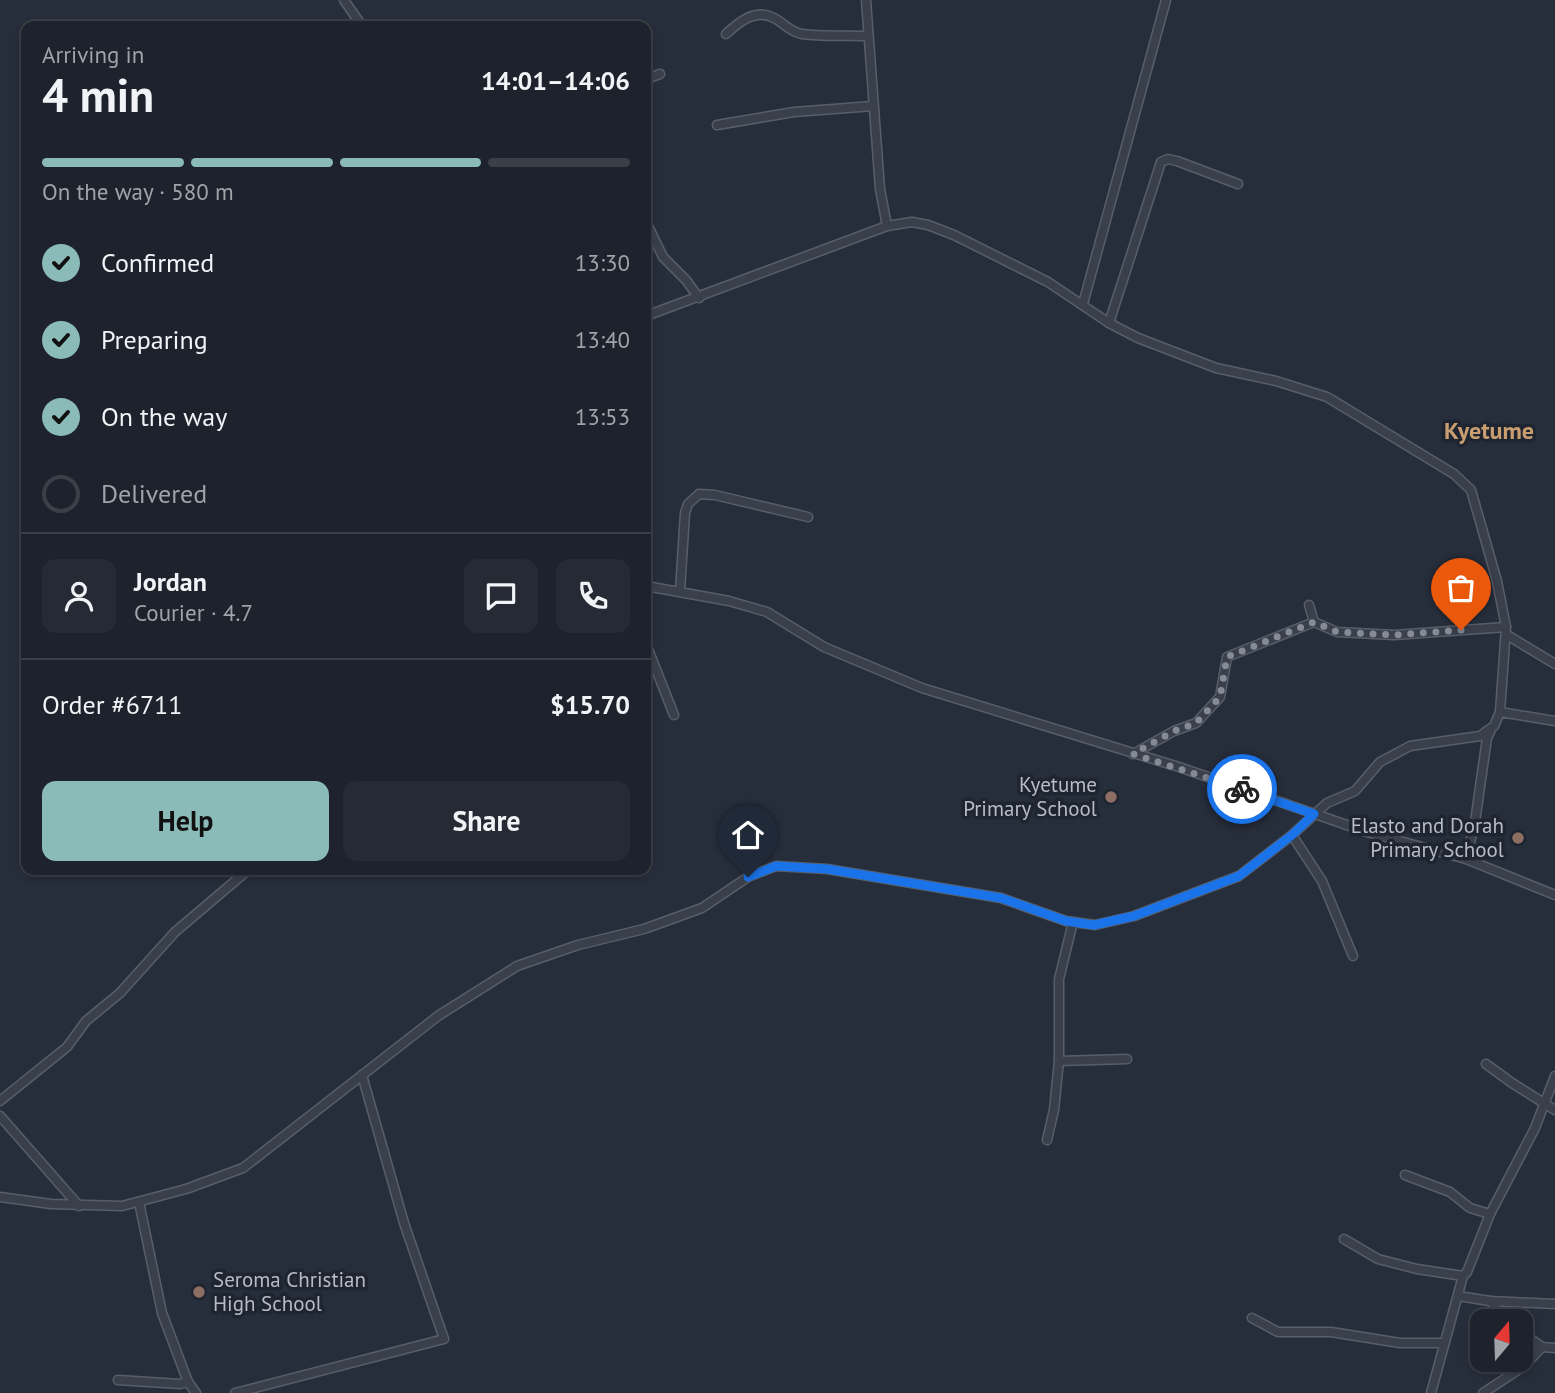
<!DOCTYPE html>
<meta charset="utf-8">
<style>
body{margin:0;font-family:"PT Sans",sans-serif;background:#252a34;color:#f1f3f6;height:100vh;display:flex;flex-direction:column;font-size:26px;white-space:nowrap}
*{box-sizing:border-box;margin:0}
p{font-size:23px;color:#a0a4a9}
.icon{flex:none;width:38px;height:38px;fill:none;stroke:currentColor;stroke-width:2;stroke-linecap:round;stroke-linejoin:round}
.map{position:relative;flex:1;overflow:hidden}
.drawer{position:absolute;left:21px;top:21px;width:630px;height:854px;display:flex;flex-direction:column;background:#1d222c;border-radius:14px;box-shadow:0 4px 10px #0003,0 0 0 2px #3b3f48}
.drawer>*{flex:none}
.needle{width:46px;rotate:19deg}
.tools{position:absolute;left:1470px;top:1309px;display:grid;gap:14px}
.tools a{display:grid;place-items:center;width:63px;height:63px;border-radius:14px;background:#1d222c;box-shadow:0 4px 10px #0003,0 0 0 2px #3b3f48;font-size:35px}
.pin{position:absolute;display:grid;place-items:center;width:60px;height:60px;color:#fff;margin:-72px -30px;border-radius:50% 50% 50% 0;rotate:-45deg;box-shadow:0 0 7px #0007}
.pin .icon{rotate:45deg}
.courier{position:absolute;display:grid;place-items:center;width:70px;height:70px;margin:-35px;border:5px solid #1a73e8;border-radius:50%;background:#fff;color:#222;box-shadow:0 2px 9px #0007}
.headline em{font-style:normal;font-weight:700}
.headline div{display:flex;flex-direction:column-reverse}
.headline{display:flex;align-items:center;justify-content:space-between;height:119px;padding:0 21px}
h1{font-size:46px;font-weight:700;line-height:52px}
.bar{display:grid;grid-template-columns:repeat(4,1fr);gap:10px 7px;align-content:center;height:84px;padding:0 21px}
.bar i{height:9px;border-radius:5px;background:#3b3f48}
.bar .current{background:#8bbbb9}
.bar p{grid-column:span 4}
.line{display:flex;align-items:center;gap:18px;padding:0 21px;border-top:2px solid #3b3f48}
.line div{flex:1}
.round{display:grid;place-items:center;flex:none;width:74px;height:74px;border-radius:14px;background:#252a34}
ol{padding:0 21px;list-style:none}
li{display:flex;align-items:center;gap:21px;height:77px}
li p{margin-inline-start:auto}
li .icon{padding:7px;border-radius:50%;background:#8bbbb9;color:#111;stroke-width:4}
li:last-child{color:#a0a4a9}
li i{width:38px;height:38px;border:4px solid #3b3f48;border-radius:50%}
.cta{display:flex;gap:14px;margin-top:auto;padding:14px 21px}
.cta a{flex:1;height:80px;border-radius:14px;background:#8bbbb9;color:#111;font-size:28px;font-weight:700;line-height:80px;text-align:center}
.cta a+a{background:#252a34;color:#f1f3f6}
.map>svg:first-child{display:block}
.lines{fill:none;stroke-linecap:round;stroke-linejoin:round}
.minor-casing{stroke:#585e69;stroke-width:11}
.minor{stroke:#3a404b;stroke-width:8}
.done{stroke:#848a96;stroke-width:7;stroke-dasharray:0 12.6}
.route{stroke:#1a73e8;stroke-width:9}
.education-dot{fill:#8d6e63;stroke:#1f2530;stroke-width:2.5}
.labels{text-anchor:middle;stroke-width:7;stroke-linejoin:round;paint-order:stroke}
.poi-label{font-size:21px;fill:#b6bbc7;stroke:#1f2530;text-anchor:end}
.quarter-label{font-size:24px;font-weight:bold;fill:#c89e70;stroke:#1f2530}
</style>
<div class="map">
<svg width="1555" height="1393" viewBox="0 0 1555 1393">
<rect width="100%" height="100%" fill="#272e3b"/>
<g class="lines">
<!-- minor casing -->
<g class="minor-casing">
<g id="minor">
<path d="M344,0L362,26"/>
<path d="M866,0L880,189L887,226"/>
<path d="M726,34C739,22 755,8 774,18C784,23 790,32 802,34C823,37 846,35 867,36"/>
<path d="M646,79L660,74"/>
<path d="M717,125L794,112L873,106"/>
<path d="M646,222L663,257L686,280L699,298"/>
<path d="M1083,304L1166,0"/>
<path d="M646,316L887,226L912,222L928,225L954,235L1048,282L1109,323L1138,338L1216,368L1276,381L1327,397L1454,474L1471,490L1497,581L1506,627L1500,712"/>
<path d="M1109,323L1161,162L1168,159L1177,161L1238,184"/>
<path d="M646,586L729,601L767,612L824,647L922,688L1179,767L1367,832L1466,859L1555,895"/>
<path d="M680,591L685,513L688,504L699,494L715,495L808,517"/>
<path d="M1309,605L1314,622L1337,632L1394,635L1506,627"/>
<path d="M1507,635L1555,664"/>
<path d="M646,644L674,715"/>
<path d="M1133,754L1174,731L1196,723L1220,697L1227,657L1314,622"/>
<path d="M1292,835L1322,881L1353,956"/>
<path d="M1466,859L1475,822L1487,738L1490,732"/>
<path d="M1059,1061L1127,1059"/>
<path d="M1486,1064L1512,1083L1555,1110"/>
<path d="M0,1101L67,1047L86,1021L120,993L175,932L248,870"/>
<path d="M0,1116L79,1206"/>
<path d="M1047,1140L1054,1110L1059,1061V979L1073,922"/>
<path d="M1405,1175L1450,1192L1470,1208L1490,1214"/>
<path d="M0,1197L51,1204L122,1206L186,1189L243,1168L438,1016L517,966L578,945L644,929L702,908L748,877L776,866L827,869L1001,898L1066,921L1095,925L1134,916L1239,876L1292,835L1327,803L1355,791L1380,762L1410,746L1480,736L1494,726L1500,712L1555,721"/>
<path d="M139,1202L162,1313L188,1382L196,1393"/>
<path d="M1344,1239L1378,1259L1417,1269L1463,1276"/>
<path d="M1458,1296L1490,1301L1555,1304"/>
<path d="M1490,1301L1507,1321"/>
<path d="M1252,1318L1278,1332H1331L1400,1343H1443"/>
<path d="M1521,1332L1542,1347L1555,1348"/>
<path d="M118,1380L180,1384L188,1382"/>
<path d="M235,1393L444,1339L404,1223L362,1075"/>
<path d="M1431,1393L1463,1276L1467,1272L1490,1214L1535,1128L1555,1076"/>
<path d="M1483,1393L1524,1366L1542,1347"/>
</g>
</g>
<!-- minor -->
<use href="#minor" class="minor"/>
</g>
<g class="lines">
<!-- done -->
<path class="done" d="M1242,789L1133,754L1174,731L1196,723L1220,697L1227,657L1314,622L1337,632L1394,635L1461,630"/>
<!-- route -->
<path class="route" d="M748,877L776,866L827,869L1001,898L1066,921L1094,925L1134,916L1239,876L1292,835L1314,814L1242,789"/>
</g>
<!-- markers -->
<g class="education-dot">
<circle cx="1111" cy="797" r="7"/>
<circle cx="1518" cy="838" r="7"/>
<circle cx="199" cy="1292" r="7"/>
</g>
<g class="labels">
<!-- poi labels -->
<g class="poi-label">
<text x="1097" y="792">Kyetume<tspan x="1097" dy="24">Primary School</tspan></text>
<text x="1504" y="833">Elasto and Dorah<tspan x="1504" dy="24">Primary School</tspan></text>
<text x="213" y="1287" text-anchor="start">Seroma Christian<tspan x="213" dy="24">High School</tspan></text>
</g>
<!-- quarter labels -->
<g class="quarter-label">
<text x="1489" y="439">Kyetume</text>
</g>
</g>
</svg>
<div class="tools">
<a><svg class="needle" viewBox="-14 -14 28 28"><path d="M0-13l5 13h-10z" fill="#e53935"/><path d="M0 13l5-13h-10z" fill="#a0a4a9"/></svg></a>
</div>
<div class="pin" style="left:1461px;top:630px;background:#ea580c"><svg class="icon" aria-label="bag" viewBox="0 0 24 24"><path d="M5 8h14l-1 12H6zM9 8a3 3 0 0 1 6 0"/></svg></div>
<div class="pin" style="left:748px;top:877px;background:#1f2937"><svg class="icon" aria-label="home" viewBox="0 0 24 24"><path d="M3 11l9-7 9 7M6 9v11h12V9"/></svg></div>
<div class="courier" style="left:1242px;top:789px"><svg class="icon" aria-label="bike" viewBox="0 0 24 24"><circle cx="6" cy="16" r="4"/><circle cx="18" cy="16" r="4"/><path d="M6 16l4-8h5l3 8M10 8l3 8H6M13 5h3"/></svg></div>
<section class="drawer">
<div class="headline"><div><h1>4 min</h1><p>Arriving in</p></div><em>14:01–14:06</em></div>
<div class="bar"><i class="current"></i><i class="current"></i><i class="current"></i><i></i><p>On the way · 580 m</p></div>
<ol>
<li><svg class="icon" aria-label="check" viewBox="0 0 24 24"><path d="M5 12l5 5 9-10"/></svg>Confirmed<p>13:30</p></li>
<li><svg class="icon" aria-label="check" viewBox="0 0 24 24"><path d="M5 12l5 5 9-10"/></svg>Preparing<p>13:40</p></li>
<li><svg class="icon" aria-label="check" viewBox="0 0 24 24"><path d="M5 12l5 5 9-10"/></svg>On the way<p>13:53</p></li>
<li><i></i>Delivered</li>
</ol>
<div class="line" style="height:126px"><a class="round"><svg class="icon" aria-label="person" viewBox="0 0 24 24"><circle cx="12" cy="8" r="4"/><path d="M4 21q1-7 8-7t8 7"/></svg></a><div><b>Jordan</b><p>Courier · 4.7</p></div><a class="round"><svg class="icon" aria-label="chat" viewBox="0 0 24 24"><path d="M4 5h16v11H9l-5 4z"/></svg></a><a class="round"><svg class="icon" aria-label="phone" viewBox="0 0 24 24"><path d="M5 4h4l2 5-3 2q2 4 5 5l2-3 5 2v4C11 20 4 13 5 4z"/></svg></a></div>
<div class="line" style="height:91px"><div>Order #6711</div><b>$15.70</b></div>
<div class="cta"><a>Help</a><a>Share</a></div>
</section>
</div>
